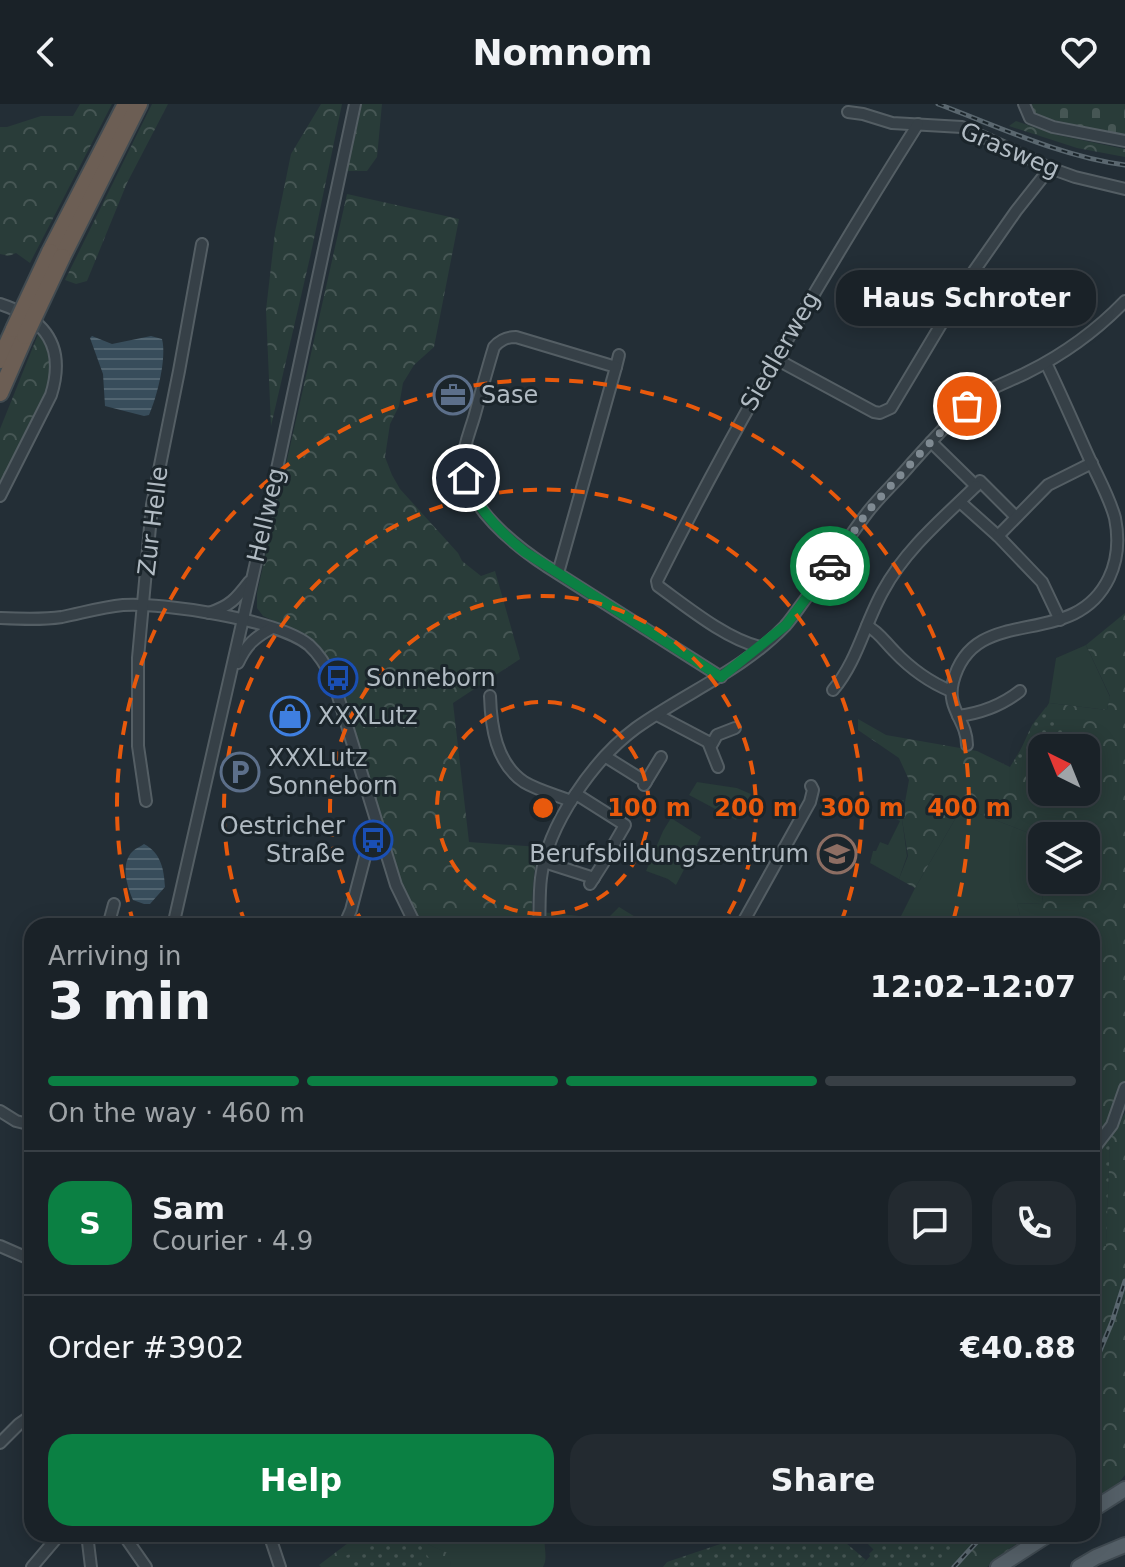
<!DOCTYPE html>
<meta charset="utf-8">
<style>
body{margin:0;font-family:"DejaVu Sans",sans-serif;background:#232a30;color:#f1f3f6;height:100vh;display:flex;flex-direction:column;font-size:30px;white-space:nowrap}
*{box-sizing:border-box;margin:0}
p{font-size:26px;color:#9fa4a8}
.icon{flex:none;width:44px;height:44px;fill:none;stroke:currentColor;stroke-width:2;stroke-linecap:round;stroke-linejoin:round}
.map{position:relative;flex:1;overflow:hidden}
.panel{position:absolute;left:24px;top:814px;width:1076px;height:624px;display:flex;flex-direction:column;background:#1a2228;border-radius:24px;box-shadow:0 4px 20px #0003,0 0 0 2px #383f45}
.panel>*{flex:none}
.needle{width:52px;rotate:317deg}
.tools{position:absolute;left:1028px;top:630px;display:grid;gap:16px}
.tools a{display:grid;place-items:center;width:72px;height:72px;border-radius:16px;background:#1a2228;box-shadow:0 4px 20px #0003,0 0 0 2px #383f45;font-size:40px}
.pin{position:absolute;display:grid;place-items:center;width:68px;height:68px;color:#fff;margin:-34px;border:4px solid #fff;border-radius:50%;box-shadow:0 2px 8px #0007}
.courier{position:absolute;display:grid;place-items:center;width:80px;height:80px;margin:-40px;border:6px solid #0b8043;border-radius:50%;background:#fff;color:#222;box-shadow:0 2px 10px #0007}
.bubble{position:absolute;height:56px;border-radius:24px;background:#1a2228;box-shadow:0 4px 20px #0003,0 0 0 2px #383f45;font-size:26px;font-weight:700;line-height:56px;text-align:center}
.summary em{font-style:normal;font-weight:700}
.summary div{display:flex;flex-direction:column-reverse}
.summary{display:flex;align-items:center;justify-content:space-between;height:136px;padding:0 24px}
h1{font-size:52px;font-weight:700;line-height:60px}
.bar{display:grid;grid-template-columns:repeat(4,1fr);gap:12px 8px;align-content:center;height:96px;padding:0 24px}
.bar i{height:10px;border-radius:6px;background:#383f45}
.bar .selected{background:#0b8043}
.bar p{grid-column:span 4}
.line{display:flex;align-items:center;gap:20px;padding:0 24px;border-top:2px solid #383f45}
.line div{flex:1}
.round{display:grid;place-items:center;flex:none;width:84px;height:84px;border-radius:24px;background:#232a30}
.cta{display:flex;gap:16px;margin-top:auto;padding:16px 24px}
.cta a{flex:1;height:92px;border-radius:24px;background:#0b8043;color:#fff;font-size:32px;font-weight:700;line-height:92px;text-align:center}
.cta a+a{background:#232a30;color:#f1f3f6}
header{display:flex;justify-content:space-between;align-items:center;height:104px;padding:0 24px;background:#1a2228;font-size:36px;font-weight:700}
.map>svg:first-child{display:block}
.grass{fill:#293c39}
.forest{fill:url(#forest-crowns);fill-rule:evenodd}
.cemetery{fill:url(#cemetery-stones)}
.park{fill:url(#park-dots)}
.water{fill:url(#water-rules)}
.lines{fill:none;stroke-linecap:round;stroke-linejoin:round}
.minor-casing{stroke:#545e64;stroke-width:14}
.major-casing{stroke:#3f4950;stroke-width:18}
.highway-casing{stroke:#414b51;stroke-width:20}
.minor{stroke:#364047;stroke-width:10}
.major{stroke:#545f67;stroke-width:14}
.highway{stroke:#6c5e54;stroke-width:16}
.rail-casing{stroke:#5a676f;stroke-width:5}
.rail{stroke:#1b252b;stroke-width:2;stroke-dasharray:6;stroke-linecap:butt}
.highway-bridge-casing{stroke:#414b51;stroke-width:20;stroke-linecap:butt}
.highway-bridge{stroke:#6c5e54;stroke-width:16}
.done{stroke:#7f8a92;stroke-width:8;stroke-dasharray:0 14.4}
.route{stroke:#0b8043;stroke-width:10}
.ring{fill:none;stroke:#e8590c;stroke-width:4;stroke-dasharray:14 10}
.labels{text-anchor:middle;stroke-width:6;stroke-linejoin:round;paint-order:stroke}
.street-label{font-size:24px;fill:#b1bbc3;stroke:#1b252b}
.poi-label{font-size:24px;fill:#b1bbc3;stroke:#1b252b;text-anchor:start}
.centre{fill:#e8590c;stroke:#1b252b;stroke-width:4}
.ring-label{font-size:24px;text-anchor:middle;font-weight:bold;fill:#e8590c;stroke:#1b252b;stroke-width:6;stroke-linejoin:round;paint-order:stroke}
</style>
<header><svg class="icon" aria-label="back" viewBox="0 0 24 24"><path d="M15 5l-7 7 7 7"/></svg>Nomnom<svg class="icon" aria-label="heart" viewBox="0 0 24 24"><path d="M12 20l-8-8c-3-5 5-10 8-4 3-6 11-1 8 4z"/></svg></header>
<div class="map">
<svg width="1125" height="1463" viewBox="0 0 1125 1463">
<defs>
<pattern id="forest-crowns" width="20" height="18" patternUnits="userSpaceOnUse" patternTransform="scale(2)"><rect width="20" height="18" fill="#293c39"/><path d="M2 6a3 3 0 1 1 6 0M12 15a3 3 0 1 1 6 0" fill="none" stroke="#465654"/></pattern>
<pattern id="cemetery-stones" width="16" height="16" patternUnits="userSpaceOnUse" patternTransform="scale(2)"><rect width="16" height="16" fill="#293c39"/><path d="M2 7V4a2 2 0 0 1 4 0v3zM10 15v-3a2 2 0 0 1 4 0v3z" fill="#465654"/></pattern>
<pattern id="park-dots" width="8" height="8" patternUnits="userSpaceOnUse" patternTransform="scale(2)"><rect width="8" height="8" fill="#293c39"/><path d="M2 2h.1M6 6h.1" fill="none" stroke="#465654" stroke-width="1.8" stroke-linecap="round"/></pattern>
<pattern id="water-rules" width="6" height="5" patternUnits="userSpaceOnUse" patternTransform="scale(2)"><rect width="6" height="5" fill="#384d5b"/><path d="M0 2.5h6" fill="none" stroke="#526571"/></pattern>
</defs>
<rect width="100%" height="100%" fill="#232e36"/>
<!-- grass -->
<g class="grass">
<path d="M1086,541L1110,593L1107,606L1049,599L1056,554Z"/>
<path d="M697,678L737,684L751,690L736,716L689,691Z"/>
<path d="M902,696H904L902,715L907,752L899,775L870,759L873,747H876L880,738L888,741L900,717L894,714Z"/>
<path d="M962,703L1042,734V776H1044L1042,799L1017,800L1023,822H896L915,784Z"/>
<path d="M671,714L701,733L676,781L668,775L646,767L663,727Z"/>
<path d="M405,1430H546C542,1441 549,1453 543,1463H451L449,1450Z"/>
</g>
<!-- forest -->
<g class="forest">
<path d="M80,0H112L30,159L16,149L9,152L0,150V23H7L41,12H73Z"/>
<path d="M152,0H168L127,79L87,177L76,180L65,176Z"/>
<path d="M321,0H342L311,149L271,322L266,206L275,128L291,50Z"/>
<path d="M362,0H382L377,53L367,67H347Z"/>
<path d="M1016,17L1057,31L1125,45V53L1077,44L1009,22Z"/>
<path d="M347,90L459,115L434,243L414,261L403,279L399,302L390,320L385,353L392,371L400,385L458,449L462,457L481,472L495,467L520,555L453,599L469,738L540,743C532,769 532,795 532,822H421L402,785L389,749L336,570L320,545L305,531L263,512L257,504V489Z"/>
<path d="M39,228C52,247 52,262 48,284L0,380V325Z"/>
<path d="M1125,509V990L1122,989L1104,1025L1092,1034V822H1023L1017,800L1042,799L1044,776H1086V732H1042V734L962,703L915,784L899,775L908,752L902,715L909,676L899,654L858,626V615L886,631L977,647L1010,663L1049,599L1107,606L1110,592L1086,541ZM1042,644H1086V688H1042Z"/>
<path d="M619,803L650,822H541V808L607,815Z"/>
<path d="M1125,1009V1371L1115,1383L1092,1396V1143L1106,1141L1110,1033Z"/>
<path d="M360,1430H405L450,1450L451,1463H321L319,1461Z"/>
<path d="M858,1430H1034L1013,1442L987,1463H860L875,1447Z"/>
</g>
<!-- cemetery -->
<path class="cemetery" d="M1028,0H1125V30C1093,27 1063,20 1033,9Z"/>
<!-- park -->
<g class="park">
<path d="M1046,603L1053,615L1075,629L1073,644H1042V667L1015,658L1032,621Z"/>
<path d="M1110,1033L1106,1142L1092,1143V1053Z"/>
<path d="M400,1430H413L435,1463H350L345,1452Z"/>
<path d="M750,1430H827L846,1439L866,1456L860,1463H663L667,1458Z"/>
<path d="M875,1430H969L937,1463H877L869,1450L881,1438Z"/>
</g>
<!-- water -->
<g class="water">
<path d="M92,232L112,240L151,232L162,235C167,254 157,293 149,311L144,312L105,302L103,270L90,234Z"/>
<path d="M144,740C161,749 164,765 165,783L150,800H144L133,796C127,782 120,759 133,747C136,744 140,743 144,740Z"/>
</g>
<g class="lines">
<!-- minor casing -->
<g class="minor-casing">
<g id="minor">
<path d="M1024,0L1030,14L1053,23L1125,37"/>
<path d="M848,8L863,10L892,19L962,23L1050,64L1075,73L1125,85"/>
<path d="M0,200C46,215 66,243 51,291L0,392"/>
<path d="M776,255L874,308L880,309L891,304L967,177L1016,107L1050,64"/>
<path d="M616,263L619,251"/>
<path d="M931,338L976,382L980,377L1016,413"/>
<path d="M960,398L998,432L1042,478L1060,516"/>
<path d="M998,432L1048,381L1092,359"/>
<path d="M558,469L616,263L516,233C506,233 500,236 494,243C487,266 481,288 475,310C471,325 463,342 463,358C464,402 513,440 546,462L721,573"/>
<path d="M209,509C230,502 236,495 249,478"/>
<path d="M0,514C21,515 41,516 62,513C82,509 102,503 123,501C162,498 279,516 309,541C320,551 327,563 333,576L396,781L416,822"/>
<path d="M867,522C878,527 885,538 894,547C911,565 929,578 951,587"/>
<path d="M760,543C726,535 687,503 658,482L657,477C735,320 824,169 918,20"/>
<path d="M238,559C246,541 255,533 272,524"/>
<path d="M833,586C857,558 865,519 883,487C905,446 943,414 976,382"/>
<path d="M490,592C491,623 496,659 524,678C537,686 556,691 571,697"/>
<path d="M657,611L712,640L717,631L735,624"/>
<path d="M958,612C982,609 1001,602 1020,587"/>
<path d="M708,638L718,663"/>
<path d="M967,641C967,616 946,605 953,578C974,496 1073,549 1109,474C1118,455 1119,434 1115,414C1110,395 1100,377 1091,358C1076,325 1062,292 1046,259"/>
<path d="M606,653L646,678"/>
<path d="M644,681L661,653"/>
<path d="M576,690L625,721L614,740"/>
<path d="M146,697L138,642V554L152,401L179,267L202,140"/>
<path d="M544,758L594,774"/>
<path d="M590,780L604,758"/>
<path d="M108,822L114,800"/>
<path d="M173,822L274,379L355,0"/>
<path d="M192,822V821"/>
<path d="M344,822L351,806L367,745L373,738"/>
<path d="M539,822C540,806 539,790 541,774C547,721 594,655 636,624C685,589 743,566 785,522C793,513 800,502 807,493C827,465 846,437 867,409C880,392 897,377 911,360C930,339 949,317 970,299C987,284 1009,278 1028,268C1064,250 1097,226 1125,197"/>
<path d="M741,822L810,698L813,686L811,682"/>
<path d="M0,1007L16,1017L32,1021"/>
<path d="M1092,1047L1112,1021L1125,984"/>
<path d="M32,1083V1082"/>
<path d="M0,1142L32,1156"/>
<path d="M0,1339L19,1320L32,1311"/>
<path d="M87,1430L91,1463"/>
<path d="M123,1430L146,1463"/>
<path d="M269,1430L280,1463"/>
<path d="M32,1463L60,1430"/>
</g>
</g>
<!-- major casing -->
<g class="major-casing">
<g id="major">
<path d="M1092,1406L1125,1385"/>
<path d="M998,1463L1049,1430"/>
<path d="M1079,1463L1096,1453L1125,1441"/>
</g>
</g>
<!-- highway casing -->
<g class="highway-casing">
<g id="highway">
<path d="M50,148L126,0"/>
<path d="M62,153L139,0"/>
<path d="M0,256L14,225"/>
<path d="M0,289L25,232"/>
</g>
</g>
<!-- minor -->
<use href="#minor" class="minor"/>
<!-- major -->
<use href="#major" class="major"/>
<!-- highway -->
<use href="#highway" class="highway"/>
<!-- rail casing -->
<g class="rail-casing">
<g id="rail">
<path d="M938,0C999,23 1060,52 1125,61"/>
<path d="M1092,1266L1112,1218L1125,1177"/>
<path d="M954,1463L984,1430"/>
</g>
</g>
<!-- rail -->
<use href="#rail" class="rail"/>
<!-- highway-bridge casing -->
<g class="highway-bridge-casing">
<g id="highway-bridge">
<path d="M14,225L50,148"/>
<path d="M25,232L62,153"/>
</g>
</g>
<!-- highway-bridge -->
<use href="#highway-bridge" class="highway-bridge"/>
</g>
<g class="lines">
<!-- done -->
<path class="done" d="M830,462L868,407L927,342L967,302"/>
<!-- route -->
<path class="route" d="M466,374C476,405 501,429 525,448L721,573L786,521L830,462"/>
</g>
<!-- distance rings -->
<g class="ring">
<circle cx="543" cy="704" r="106"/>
<path d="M365 822A213 213 0 1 1 721 822"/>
<path d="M246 821A319 319 0 1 1 840 821"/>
<path d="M134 821A426 426 0 1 1 952 821"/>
</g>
<!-- icons -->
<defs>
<g id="office-ring" transform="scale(2)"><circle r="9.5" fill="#1b252b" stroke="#5c6f8a" stroke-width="1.5"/><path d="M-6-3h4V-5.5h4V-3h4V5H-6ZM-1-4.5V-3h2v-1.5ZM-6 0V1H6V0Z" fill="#5c6f8a"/></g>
<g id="bus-ring" transform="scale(2)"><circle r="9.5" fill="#1b252b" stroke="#1a4fb4" stroke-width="1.5"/><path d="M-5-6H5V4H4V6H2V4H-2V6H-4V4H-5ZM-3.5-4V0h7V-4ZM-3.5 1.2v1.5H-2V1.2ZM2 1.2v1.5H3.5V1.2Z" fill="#1a4fb4"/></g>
<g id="shop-ring" transform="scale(2)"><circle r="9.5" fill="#1b252b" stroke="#3f7fe0" stroke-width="1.5"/><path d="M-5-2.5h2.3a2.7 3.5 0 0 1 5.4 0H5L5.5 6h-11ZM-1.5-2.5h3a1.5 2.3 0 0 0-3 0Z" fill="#3f7fe0"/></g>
<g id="parking-ring" transform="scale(2)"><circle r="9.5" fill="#1b252b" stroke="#5c6f8a" stroke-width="1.5"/><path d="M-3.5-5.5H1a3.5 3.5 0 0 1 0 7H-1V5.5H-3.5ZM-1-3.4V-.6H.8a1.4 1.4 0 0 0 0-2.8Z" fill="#5c6f8a"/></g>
<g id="university-ring" transform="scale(2)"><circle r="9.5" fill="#1b252b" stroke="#8d6e63" stroke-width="1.5"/><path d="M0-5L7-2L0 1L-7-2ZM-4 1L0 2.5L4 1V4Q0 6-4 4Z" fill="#8d6e63"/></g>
</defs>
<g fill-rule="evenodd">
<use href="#office-ring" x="453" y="291"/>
<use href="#bus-ring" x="338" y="574"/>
<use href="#shop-ring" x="290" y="612"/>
<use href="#parking-ring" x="240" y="668"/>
<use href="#bus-ring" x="373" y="736"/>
<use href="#university-ring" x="837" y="750"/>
</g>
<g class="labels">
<!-- street labels -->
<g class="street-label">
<text transform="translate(1010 46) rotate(23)" y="8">Grasweg</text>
<text transform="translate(780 247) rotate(-60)" y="8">Siedlerweg</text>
<text transform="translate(266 411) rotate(-77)" y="8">Hellweg</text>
<text transform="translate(153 417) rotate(-83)" y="8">Zur Helle</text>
</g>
<!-- poi labels -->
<g class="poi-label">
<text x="481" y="299">Sase</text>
<text x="366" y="582">Sonneborn</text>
<text x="318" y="620">XXXLutz</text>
<text x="268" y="662">XXXLutz<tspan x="268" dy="28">Sonneborn</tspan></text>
<text x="345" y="730" text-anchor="end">Oestricher<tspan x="345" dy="28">Straße</tspan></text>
<text x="809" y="758" text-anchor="end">Berufsbildungszentrum</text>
</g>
</g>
<circle cx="543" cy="704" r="12" class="centre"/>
<g class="ring-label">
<text x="649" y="712">100 m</text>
<text x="756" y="712">200 m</text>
<text x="862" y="712">300 m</text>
<text x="969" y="712">400 m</text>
</g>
</svg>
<div class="tools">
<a><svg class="needle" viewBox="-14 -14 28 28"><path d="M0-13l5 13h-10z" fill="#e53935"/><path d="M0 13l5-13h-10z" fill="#9fa4a8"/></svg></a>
<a><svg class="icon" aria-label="layers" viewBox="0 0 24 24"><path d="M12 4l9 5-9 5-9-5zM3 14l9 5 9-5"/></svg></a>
</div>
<div class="pin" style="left:967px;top:302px;background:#ea580c"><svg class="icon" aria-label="bag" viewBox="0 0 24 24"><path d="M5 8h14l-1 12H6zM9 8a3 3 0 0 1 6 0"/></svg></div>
<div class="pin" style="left:466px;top:374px;background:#1f2937"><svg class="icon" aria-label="home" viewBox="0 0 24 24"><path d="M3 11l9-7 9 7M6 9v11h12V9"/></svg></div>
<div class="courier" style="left:830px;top:462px"><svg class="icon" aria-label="car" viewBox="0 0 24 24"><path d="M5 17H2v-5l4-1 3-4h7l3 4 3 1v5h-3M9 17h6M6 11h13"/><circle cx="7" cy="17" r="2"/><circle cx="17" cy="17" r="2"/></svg></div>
<div class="bubble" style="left:836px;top:166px;width:260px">Haus Schroter</div>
<section class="panel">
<div class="summary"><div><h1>3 min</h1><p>Arriving in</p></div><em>12:02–12:07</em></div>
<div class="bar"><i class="selected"></i><i class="selected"></i><i class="selected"></i><i></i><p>On the way · 460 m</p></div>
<div class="line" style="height:144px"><b class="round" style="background:#0b8043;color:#fff">S</b><div><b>Sam</b><p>Courier · 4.9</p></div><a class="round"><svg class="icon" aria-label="chat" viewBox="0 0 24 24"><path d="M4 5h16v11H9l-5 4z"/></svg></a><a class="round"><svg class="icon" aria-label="phone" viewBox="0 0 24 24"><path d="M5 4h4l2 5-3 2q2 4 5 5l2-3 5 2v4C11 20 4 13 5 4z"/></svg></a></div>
<div class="line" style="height:104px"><div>Order #3902</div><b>€40.88</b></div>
<div class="cta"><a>Help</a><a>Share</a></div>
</section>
</div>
